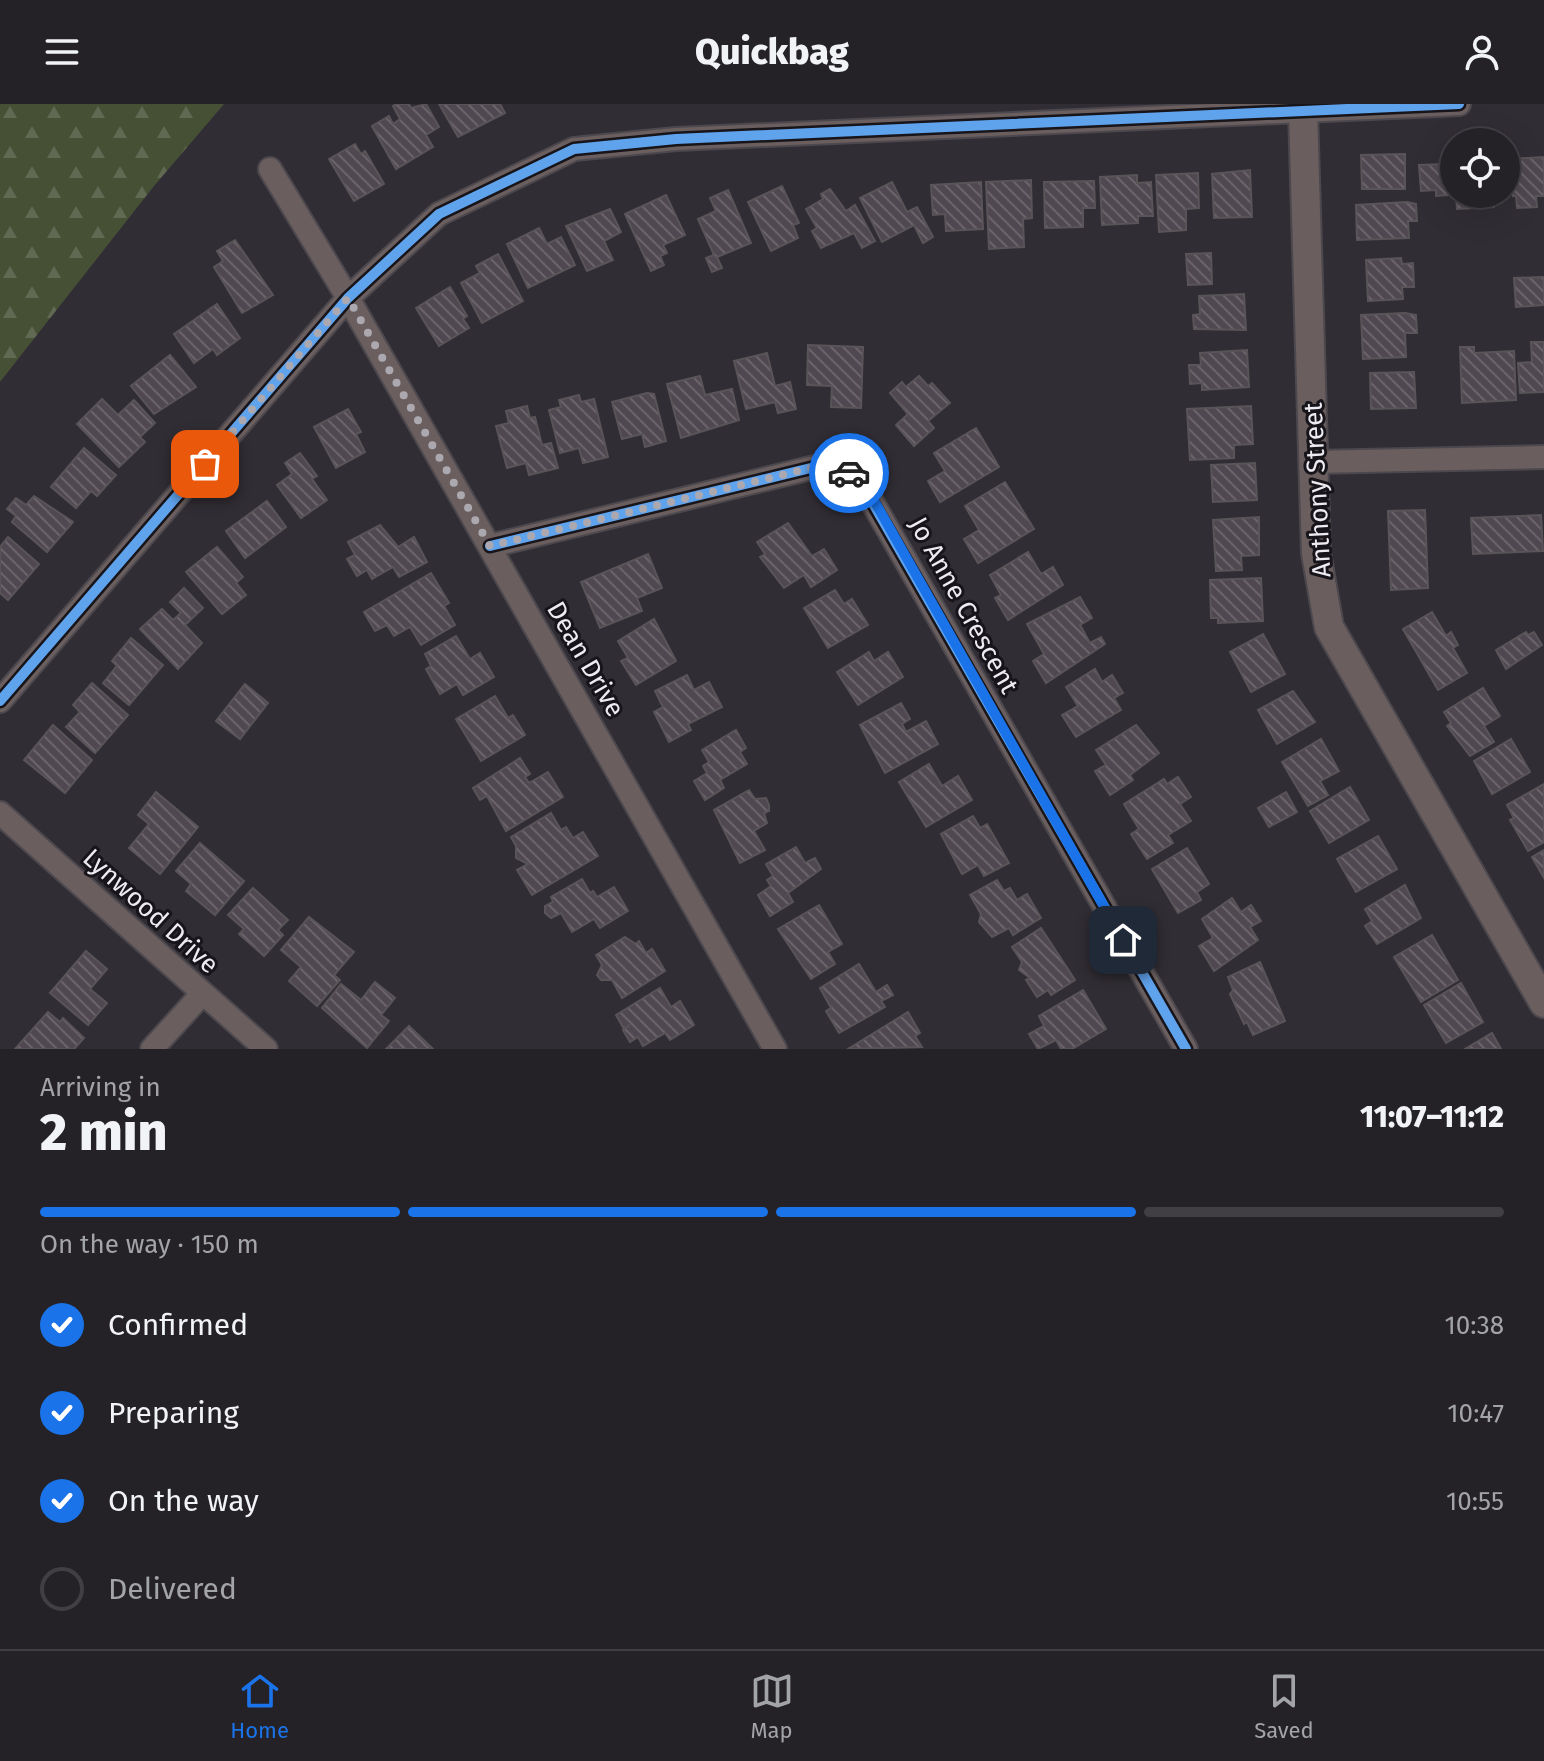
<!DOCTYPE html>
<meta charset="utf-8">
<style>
body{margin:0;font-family:"Fira Sans",sans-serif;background:#312f33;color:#f1f3f6;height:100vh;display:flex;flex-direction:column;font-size:30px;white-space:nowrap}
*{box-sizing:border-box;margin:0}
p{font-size:26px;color:#a3a4a7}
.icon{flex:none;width:44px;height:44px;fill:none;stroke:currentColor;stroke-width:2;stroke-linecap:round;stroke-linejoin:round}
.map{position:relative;height:945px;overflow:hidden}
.side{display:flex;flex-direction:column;background:#252227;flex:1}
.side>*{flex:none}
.tools{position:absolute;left:1440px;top:24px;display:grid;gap:16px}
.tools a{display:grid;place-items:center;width:80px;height:80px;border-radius:50%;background:#252227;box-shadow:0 8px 32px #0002,0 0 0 2px #423f44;font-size:40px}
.pin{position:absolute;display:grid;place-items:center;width:68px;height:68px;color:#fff;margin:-34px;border-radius:16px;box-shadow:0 4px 12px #0006}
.courier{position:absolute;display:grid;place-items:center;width:80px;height:80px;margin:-40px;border:6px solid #1a73e8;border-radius:50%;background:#fff;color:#222;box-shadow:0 2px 10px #0007}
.overview em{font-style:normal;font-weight:800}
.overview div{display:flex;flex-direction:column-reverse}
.overview{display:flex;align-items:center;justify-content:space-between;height:136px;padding:0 40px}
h1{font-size:52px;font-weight:800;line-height:60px}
.bar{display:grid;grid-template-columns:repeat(4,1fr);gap:12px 8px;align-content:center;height:96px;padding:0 40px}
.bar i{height:10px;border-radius:6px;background:#423f44}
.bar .active{background:#1a73e8}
.bar p{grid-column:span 4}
ol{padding:0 40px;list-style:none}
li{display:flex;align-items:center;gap:24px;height:88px}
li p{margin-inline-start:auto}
li .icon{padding:8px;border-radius:50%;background:#1a73e8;color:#fff;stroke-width:4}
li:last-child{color:#a3a4a7}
li i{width:44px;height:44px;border:4px solid #423f44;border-radius:50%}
header{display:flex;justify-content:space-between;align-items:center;height:104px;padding:0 40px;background:#252227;font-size:36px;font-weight:800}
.tabs{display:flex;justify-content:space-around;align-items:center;height:112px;border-top:2px solid #423f44;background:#252227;font-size:22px;color:#a3a4a7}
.tabs a{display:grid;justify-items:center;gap:4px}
.tabs .active{color:#1a73e8}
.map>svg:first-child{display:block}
.forest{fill:url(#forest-firs)}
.building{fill:url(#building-back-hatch);stroke:#595458;stroke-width:2}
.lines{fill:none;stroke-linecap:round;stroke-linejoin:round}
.minor-casing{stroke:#4c484e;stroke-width:26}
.tertiary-casing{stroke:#4c484e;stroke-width:32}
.minor{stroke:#6a5f5e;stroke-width:22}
.tertiary{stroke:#6a5f5e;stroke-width:28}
.cycleway-casing{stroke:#17141a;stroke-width:15}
.cycleway{stroke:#60a3ed;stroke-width:10}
.done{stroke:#aca8b0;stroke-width:8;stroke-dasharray:0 14.4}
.route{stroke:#1a73e8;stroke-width:10}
.labels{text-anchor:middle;stroke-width:6;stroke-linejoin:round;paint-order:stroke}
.street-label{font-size:26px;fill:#efebf3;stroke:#17141a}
</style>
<header><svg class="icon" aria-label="menu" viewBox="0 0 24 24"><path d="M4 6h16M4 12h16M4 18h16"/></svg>Quickbag<svg class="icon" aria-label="person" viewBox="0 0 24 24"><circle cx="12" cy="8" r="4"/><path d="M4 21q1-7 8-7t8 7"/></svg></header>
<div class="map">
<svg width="1544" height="945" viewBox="0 0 1544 945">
<defs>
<pattern id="forest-firs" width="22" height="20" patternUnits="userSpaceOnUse" patternTransform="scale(2)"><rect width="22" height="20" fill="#465034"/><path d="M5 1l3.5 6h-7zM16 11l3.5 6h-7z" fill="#616952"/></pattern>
<pattern id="building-back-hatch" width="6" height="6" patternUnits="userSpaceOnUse" patternTransform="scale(2)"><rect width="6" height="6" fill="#504850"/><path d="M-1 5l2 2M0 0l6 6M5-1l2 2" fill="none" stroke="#6a636a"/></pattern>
</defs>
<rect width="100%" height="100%" fill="#312d34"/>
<!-- forest -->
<path class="forest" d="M0,0H224L154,82L0,278Z"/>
<!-- building -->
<g class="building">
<path d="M396,0H409L411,4L426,0L439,23L426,31L433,43L396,65L372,22L389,12L393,20L400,15L393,2Z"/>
<path d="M439,0H500L505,9L458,33Z"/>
<path d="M355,40L361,50L365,47L384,80L354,97L329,55Z"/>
<path d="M1405,50V85H1362L1361,51Z"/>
<path d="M1544,53V92H1536L1537,103L1517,104L1516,92H1513L1511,55Z"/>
<path d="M1446,60L1448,91L1436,92V86L1421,87L1419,61Z"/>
<path d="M1250,66L1252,113L1214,114L1212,70Z"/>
<path d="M1198,69L1199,104L1186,105V126L1159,128L1156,71Z"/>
<path d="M1137,71V79L1151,78L1153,112H1138V119L1102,121L1100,73Z"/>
<path d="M1031,76L1032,114L1023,115L1024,143L989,145L986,78Z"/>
<path d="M1094,77L1095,104H1083V123L1045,124L1044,78Z"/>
<path d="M892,78L907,108L917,103L933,133L923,139L914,121L882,138L860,94Z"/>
<path d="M981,78L983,125L946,127L945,110L933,111L931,81Z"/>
<path d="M782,82L799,119L793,121L798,134L771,147L748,98Z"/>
<path d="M830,85L846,107L855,101L875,137L862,144L854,129L821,144L812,127L817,124L806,105L823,95L821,90Z"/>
<path d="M728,86L751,139L717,153L722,164L712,168L706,154L714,151L698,115L716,107L710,94Z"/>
<path d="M1456,90H1494V103L1457,105Z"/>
<path d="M666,91L685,131L663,141L667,149L660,152L664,161L651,167L625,110Z"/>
<path d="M1407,98L1416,100L1417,117H1408L1409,134L1357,136L1356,101Z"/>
<path d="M610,105L621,128L604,137L613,156L587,167L566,122Z"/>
<path d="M539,124L547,140L561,133L575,161L528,184L507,140Z"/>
<path d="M235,136L273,191L242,209L214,163L223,157L217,147Z"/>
<path d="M1211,149L1212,180L1188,181L1186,150Z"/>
<path d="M498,150L523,197L482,219L461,179L480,169L476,162Z"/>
<path d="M1401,154L1402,160L1413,159L1414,183H1402L1403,195L1368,197L1366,156Z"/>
<path d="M1544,173V201L1516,203L1514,174Z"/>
<path d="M450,183L467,212L463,215L469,224L439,242L416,204Z"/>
<path d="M1244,190L1246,226L1194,225L1193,211L1200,210L1199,192Z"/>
<path d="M217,200L240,234L217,251L213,245L194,259L174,230Z"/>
<path d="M1405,209L1416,211L1417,229H1405L1406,253L1363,255L1361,211Z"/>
<path d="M1531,238H1544V288L1520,289L1518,259L1532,258Z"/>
<path d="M808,241L863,243L861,304L831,303L832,282L807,281Z"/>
<path d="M1460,243H1474V249L1514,247L1516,296L1462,299Z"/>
<path d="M1247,246L1249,283L1202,286V279L1190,280L1189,261H1201L1200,249Z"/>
<path d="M767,249L775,282L790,278L796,305L778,309L775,298L746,305L734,257Z"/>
<path d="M170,251L196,283L154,310L131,282Z"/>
<path d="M1414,268L1416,304L1371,305L1370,269Z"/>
<path d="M700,272L705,291L732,285L739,316L681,334L667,280Z"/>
<path d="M919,272L928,282L932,279L950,299L928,317L934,324L914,342L896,321L908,310L890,289L902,278L906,283Z"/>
<path d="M647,289L654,290L666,337L645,343L642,330L622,335L612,298Z"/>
<path d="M579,291L581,298L594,295L608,353L583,359L579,344L560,349L549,306L561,303L559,296Z"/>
<path d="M102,295L118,311L134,296L155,319L140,333L145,338L119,363L77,320Z"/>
<path d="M527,302L530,314L535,313L542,341L551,339L558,364L529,371L526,359L507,364L496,322L509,319L506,307Z"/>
<path d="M1251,302L1253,340L1234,341V354L1190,356L1187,305Z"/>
<path d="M348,305L361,328L356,330L365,348L336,364L314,323Z"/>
<path d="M976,324L999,363L940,398L928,377L945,367L934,349Z"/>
<path d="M84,344L116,371L97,392L91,387L76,404L51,383Z"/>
<path d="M300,349L317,372L312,375L327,396L301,414L277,381L292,370L285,359Z"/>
<path d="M1255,359L1257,396L1213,398L1211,361Z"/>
<path d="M1005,378L1034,425L978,459L964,435L979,426L965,402Z"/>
<path d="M34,392L73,418L47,448L12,418L16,412L7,405L16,394L26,401Z"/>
<path d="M267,397L286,423L245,454L226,427Z"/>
<path d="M1425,406L1428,484L1391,486L1388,407Z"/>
<path d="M1541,411L1543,447L1473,450L1471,414Z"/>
<path d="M1259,413V451L1241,452L1242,466L1216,467L1213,416Z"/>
<path d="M788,419L812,452L824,445L837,466L811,483L804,471L784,484L760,453L765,450L757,438Z"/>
<path d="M380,421L398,443L414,433L427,458L399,473L393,463L372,475L367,466L357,472L347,455L355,451L348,438Z"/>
<path d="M8,433L39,460L8,496L0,489V443Z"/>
<path d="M217,443L243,473L236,479L246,491L222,510L186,468Z"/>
<path d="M1028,448L1041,470L1053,463L1063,481L1008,516L995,494L1001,491L990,471Z"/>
<path d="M648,450L662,484L637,494L642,507L600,524L581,478Z"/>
<path d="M431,469L449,499L444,502L455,521L421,541L410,523L394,532L387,521L375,527L364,508Z"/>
<path d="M1261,474L1263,517L1218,519V514H1211L1210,476Z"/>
<path d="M184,484L203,504L185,521L202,539L178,565L140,525L162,505L173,516L181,509L170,498Z"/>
<path d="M835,486L844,500L852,495L868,521L828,544L804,504Z"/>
<path d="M1080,493L1092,514L1080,521L1090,539L1101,533L1105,540L1046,579L1033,557L1044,550L1027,520Z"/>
<path d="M1432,508L1446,532L1451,528L1458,541L1453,544L1467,569L1438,586L1403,525Z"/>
<path d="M654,515L676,557L636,581L621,557L628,554L618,537Z"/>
<path d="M1526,528L1528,531L1534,528L1542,541L1506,565L1496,546Z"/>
<path d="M1263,530L1285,570L1251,588L1230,548Z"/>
<path d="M456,532L470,555L480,549L494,573L463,591L457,580L440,590L426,565L431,562L425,550Z"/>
<path d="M131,534L163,561L129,601L103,579L117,562L112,557Z"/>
<path d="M869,548L874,557L888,548L903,573L858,601L837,568Z"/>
<path d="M1095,565L1102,578L1112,571L1123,589L1114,594L1121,606L1076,633L1062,611L1078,602L1066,583Z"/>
<path d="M687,571L694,586L709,578L722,603L688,620L691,626L669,638L654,608L663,603L655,587Z"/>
<path d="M92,579L128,611L95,649L66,623L80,608L73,601Z"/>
<path d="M245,580L268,599L240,635L216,617Z"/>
<path d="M1483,584L1500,612L1484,622L1494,638L1470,652L1447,622L1451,619L1444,608Z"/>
<path d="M1293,587L1315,618L1277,640L1258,606Z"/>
<path d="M495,592L508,614L513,611L525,631L481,657L456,615Z"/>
<path d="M901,599L910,615L902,620L906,628L926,617L938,640L885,669L860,621Z"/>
<path d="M53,621L92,656L65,689L24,656Z"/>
<path d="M1136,621L1159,649L1130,671L1133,676L1110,691L1095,667L1106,661L1096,646Z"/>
<path d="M736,626L746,644L740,648L747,660L720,676L724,684L705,696L694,677L707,669L703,662L709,658L702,646Z"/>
<path d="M1321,635L1339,667L1320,677L1328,691L1308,702L1282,658Z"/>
<path d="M1511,635L1530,668L1492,690L1474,657Z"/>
<path d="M520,654L530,670L525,673L529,679L548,668L563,693L506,727L487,692L480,696L473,684Z"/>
<path d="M929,660L942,682L958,672L972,696L926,723L899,678Z"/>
<path d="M1178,673L1191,693L1180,700L1191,717L1168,731L1173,739L1147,755L1131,730L1139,725L1124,700L1164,675L1167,680Z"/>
<path d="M1544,680V738L1528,747L1510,716L1514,714L1507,701Z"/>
<path d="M1350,683L1369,716L1329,739L1310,707Z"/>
<path d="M749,686L755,695L766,694L769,701V707L764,709L767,719L754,727L765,746L740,759L714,706Z"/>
<path d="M156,688L198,723L160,770L129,744L149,720L138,711Z"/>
<path d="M1286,688L1297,708L1269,723L1258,704Z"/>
<path d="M551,709L561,726L566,723L573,734L583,728L598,752L532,791L517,766L528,760L516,754V742L511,733Z"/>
<path d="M973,712L980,724L987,720L1009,759L984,772L978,761L962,770L941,730Z"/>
<path d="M1378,732L1397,765L1356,788L1337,755Z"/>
<path d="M200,739L244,777L215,811L186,787L191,780L176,767Z"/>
<path d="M796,743L805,759L815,754L821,765L788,789L793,798L770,812L758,791L771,782L767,776L773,772L766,760Z"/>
<path d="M1187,744L1209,780L1197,788L1201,796L1178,809L1152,765Z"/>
<path d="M1544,746V774L1532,753Z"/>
<path d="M582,775L590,789L593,787L597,793L614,783L628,807L600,824L594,815L572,828L561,809L551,814L545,809V802L553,798L551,793Z"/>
<path d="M997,776L1004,787L1010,784L1017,796L1027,790L1041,814L1013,831L1009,824L992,833L979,818L981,810L970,791Z"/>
<path d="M1405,781L1421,814L1377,840L1365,822L1372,817L1365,805Z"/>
<path d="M253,784L288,816L278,826L283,831L264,852L239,830L244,825L228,811Z"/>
<path d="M1232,794L1241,808L1251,801L1261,817L1250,823L1258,836L1214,867L1199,842L1213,834L1202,815Z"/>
<path d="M819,801L842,840L828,848L835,860L811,875L778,825Z"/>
<path d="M309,813L354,848L334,871L340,876L317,902L289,877L301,863L281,846Z"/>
<path d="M1041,824L1075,876L1051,891L1048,886L1037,893L1026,876L1030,874L1019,866L1022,858L1012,843Z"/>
<path d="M1432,831L1458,876L1421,898L1394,853Z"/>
<path d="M625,833L636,840L639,837L646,849L652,845L665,867L622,894L612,876H601L597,871L602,861L596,851Z"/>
<path d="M86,847L107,865L90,885L107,899L88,921L50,889Z"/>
<path d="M1260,858L1285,917L1253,931L1247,918L1244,920L1230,890L1233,886L1228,873Z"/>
<path d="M859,860L876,888L887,881L893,891L881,897L885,903L839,929L826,907L831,904L820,884Z"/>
<path d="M375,878L395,894L381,911L389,917L367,944L322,904L341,880L361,896Z"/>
<path d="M1461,879L1483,918L1446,939L1424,901Z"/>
<path d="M660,884L671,903L680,897L694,921L670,936L665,929L643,942L638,933L630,938L623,926L630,921L624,925L616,911Z"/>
<path d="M1083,886L1106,925L1072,945H1061L1056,936L1038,945L1029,930L1044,922L1039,912Z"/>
<path d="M48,908L60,918L63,914L84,934L74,945H15Z"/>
<path d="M908,908L920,929L915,932L922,943L848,945Z"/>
<path d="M409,922L433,945H386Z"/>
<path d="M1492,929L1501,945H1465Z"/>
</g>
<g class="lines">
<!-- minor casing -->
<g class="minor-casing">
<g id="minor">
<path d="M270,65L348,194L775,945"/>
<path d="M1314,358L1544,353"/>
<path d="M490,442L819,362L841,365L859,375L1186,945"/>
<path d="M0,597L348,194L439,110L574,45L676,35L1459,0"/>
<path d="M0,709L266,945"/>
<path d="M152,945L202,890"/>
</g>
</g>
<!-- tertiary casing -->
<g class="tertiary-casing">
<path id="tertiary" d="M1303,7L1316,449L1329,523L1544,899"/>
</g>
<!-- minor -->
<use href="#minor" class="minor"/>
<!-- tertiary -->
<use href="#tertiary" class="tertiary"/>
<!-- cycleway casing -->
<g class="cycleway-casing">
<g id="cycleway">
<path d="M490,442L819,362L841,365L859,375L1186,945"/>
<path d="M0,597L348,194L439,110L574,45L676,35L1459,0"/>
</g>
</g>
<!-- cycleway -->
<use href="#cycleway" class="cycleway"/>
</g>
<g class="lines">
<!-- done -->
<path class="done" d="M205,360L348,194L490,442L819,362L849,369"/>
<!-- route -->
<path class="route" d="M849,369L867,384L1123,836"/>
</g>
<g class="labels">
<!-- street labels -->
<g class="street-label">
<text transform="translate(1317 386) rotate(-93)" y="9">Anthony Street</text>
<text transform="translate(964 501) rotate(61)" y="9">Jo Anne Crescent</text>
<text transform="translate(586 555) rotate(60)" y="9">Dean Drive</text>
<text transform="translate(151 807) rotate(42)" y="9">Lynwood Drive</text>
</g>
</g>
</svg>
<div class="tools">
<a><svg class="icon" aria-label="locate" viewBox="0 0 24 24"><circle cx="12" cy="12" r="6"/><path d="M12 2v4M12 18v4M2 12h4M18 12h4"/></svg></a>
</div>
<div class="pin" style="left:205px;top:360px;background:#ea580c"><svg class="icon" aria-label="bag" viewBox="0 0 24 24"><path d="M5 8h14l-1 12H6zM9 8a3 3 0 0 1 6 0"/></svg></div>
<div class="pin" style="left:1123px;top:836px;background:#1f2937"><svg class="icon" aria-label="home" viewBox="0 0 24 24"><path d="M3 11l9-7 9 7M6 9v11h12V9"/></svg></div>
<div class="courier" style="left:849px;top:369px"><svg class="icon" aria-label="car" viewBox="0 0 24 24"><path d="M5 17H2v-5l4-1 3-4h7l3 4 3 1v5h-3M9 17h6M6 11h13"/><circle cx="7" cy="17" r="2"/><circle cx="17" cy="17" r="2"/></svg></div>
</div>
<section class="side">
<div class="overview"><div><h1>2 min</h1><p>Arriving in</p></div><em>11:07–11:12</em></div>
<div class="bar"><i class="active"></i><i class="active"></i><i class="active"></i><i></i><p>On the way · 150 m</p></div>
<ol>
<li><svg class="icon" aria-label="check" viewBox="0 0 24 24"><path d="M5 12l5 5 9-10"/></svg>Confirmed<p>10:38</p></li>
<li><svg class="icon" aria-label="check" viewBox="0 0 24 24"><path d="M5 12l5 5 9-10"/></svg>Preparing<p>10:47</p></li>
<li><svg class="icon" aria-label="check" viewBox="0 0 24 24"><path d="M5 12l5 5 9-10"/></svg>On the way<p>10:55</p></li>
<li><i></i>Delivered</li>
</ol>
</section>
<nav class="tabs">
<a class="active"><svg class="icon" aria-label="home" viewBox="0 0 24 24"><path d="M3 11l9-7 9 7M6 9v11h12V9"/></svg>Home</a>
<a><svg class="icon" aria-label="map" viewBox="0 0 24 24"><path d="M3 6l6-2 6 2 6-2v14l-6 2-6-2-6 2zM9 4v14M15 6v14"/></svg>Map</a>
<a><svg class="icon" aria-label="saved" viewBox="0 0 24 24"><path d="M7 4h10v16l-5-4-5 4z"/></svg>Saved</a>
</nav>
